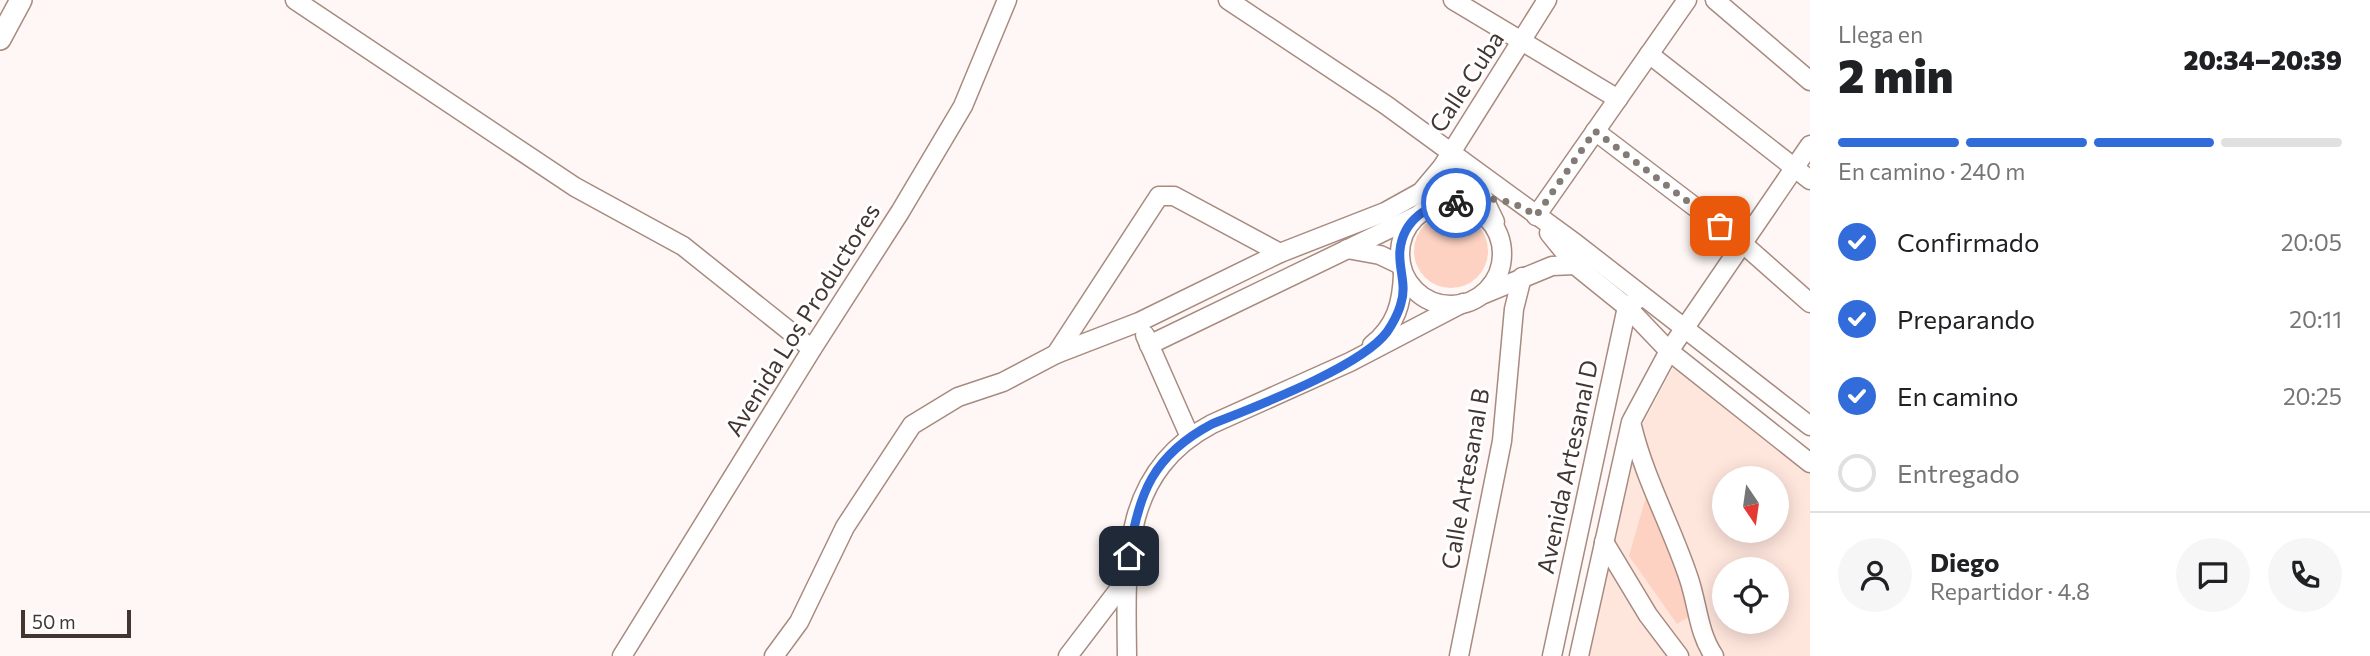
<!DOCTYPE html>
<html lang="es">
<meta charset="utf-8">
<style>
body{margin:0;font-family:Commissioner,sans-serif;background:#f6f6f6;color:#202124;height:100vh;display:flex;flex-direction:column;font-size:26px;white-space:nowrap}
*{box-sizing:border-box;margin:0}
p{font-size:23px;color:#757577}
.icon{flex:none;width:38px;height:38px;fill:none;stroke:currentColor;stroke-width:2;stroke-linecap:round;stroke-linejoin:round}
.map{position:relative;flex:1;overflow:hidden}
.sheet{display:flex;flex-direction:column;background:#fff;width:560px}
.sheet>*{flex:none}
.needle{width:46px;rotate:167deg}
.buttons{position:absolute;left:1712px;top:466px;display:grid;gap:14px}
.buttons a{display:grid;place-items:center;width:77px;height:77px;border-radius:50%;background:#fff;box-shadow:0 4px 18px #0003;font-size:35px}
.scale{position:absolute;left:21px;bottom:18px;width:110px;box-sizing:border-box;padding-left:7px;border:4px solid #433631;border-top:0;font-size:19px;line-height:24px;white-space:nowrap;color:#433631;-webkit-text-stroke:5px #fff;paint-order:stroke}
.pin{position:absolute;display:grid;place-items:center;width:60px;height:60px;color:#fff;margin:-30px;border-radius:14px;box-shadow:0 4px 10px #0006}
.courier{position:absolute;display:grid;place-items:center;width:70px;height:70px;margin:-35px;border:5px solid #326bda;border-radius:50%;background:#fff;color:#222;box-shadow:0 2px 9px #0007}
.summary em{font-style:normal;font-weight:800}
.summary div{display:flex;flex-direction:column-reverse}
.summary{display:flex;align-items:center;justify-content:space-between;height:119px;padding:0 28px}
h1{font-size:46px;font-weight:800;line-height:52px}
.bar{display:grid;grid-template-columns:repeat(4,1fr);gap:10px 7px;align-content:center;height:84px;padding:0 28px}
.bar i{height:9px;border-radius:5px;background:#e0e0e0}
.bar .active{background:#326bda}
.bar p{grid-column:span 4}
.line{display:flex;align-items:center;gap:18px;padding:0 28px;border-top:2px solid #e0e0e0}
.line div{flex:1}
.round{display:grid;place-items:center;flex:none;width:74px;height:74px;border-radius:37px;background:#f6f6f6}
ol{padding:0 28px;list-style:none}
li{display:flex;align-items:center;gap:21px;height:77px}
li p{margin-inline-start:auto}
li .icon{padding:7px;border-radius:50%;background:#326bda;color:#fff;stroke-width:4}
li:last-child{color:#757577}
li i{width:38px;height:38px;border:4px solid #e0e0e0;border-radius:50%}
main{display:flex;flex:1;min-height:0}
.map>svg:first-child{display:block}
.built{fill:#ffe6dd;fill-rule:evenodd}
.green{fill:#fdd2c2}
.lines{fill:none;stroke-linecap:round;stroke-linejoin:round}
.minor-casing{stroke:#a88a7f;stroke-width:21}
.major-casing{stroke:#a88a7f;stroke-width:24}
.minor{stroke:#fff;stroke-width:18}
.major{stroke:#fff;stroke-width:21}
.done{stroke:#847a76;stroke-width:7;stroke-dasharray:0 12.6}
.route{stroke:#326bda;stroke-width:9}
.labels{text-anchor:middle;stroke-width:6;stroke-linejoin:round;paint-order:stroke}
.street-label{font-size:24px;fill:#433631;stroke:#fff}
</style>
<main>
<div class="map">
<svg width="1810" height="656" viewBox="0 0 1810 656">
<rect width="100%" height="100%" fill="#fef7f5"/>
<!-- built -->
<path class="built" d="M1676,362L1810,462V656H1589L1641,427ZM1724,478H1776V530H1724ZM1724,569H1776V621H1724Z"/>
<!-- green -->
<g class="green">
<circle cx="1451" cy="251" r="37"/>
<path d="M1648,498L1692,615L1677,624L1629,556L1645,500Z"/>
</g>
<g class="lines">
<!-- minor casing -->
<g class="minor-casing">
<g id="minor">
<path d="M295,0L575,187L683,246L812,349"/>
<path d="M1228,0L1386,105L1575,243L1810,426"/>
<path d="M1453,0L1618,99"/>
<path d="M1715,0L1810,81"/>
<path d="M1649,54L1810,180"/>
<path d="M1595,131L1741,242L1810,303"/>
<path d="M1442,167L1451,169L1460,179V191L1450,203"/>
<path d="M1471,172L1495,222"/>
<circle cx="1451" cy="254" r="51"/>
<path d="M1536,216L1687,0"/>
<path d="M1549,233L1575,265L1627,307L1669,351L1810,463"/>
<path d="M1347,249L1380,255L1401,265"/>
<path d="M1484,294L1552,266L1575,265L1581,259"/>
<path d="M1145,335L1190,437"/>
<path d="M1149,345L1414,217"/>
<path d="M1372,345C1396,326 1402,303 1403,274"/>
<path d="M1056,354L1159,196H1174L1280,253L1385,212L1421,192L1442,167L1547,0"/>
<path d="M1632,426C1645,480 1672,527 1689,579C1698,606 1698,632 1714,656"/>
<path d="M1604,542L1648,615L1679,656"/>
<path d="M622,656L812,349L900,212L963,106L1007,0"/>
<path d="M774,656L799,622L845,527L912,425L958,397L1003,382L1056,354L1139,322L1280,253"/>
<path d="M1068,656L1126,580"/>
<path d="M1127,656C1126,565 1119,473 1212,424L1350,362L1463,303"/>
<path d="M1459,656L1502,441L1514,309L1522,277"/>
<path d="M1552,656L1627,307L1642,296"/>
<path d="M1579,656L1631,422L1669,351L1810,145"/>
</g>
</g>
<!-- major casing -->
<g class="major-casing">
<path id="major" d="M0,39L21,0"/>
</g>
<!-- minor -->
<use href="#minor" class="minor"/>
<!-- major -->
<use href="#major" class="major"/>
</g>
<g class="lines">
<!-- done -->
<path class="done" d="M1456,203C1487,196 1509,197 1536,216L1595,131L1720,226"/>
<!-- route -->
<path class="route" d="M1129,556C1138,494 1153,455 1212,424C1254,407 1361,367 1387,332C1392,325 1399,312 1401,303C1407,285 1398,267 1400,250C1403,221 1428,202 1456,203"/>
</g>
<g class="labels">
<!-- street labels -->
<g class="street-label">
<text transform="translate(1467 82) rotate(-57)" y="8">Calle Cuba</text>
<text transform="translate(803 320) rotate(-58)" y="8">Avenida Los Productores</text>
<text transform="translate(1568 467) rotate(-78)" y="8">Avenida Artesanal D</text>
<text transform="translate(1466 479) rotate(-80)" y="8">Calle Artesanal B</text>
</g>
</g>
</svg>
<div class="buttons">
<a><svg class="needle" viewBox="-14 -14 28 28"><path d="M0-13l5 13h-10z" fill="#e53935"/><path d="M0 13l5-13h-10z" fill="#757577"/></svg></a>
<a><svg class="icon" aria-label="locate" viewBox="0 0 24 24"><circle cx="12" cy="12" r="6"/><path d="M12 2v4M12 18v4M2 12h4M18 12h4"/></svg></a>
</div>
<div class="scale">50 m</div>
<div class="pin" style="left:1720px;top:226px;background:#ea580c"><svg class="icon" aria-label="bag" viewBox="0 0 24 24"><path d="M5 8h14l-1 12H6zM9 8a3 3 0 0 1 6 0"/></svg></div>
<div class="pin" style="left:1129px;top:556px;background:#1f2937"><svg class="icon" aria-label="home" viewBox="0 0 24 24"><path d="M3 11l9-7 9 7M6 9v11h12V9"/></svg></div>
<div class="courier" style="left:1456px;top:203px"><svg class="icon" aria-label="bike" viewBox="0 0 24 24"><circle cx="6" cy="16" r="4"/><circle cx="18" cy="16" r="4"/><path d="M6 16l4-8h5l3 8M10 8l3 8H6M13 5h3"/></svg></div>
</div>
<section class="sheet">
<div class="summary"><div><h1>2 min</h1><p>Llega en</p></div><em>20:34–20:39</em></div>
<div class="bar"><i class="active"></i><i class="active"></i><i class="active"></i><i></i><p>En camino · 240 m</p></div>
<ol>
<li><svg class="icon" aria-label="check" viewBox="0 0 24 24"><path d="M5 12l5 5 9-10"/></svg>Confirmado<p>20:05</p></li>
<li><svg class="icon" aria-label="check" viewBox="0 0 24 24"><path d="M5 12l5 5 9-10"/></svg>Preparando<p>20:11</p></li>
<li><svg class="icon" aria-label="check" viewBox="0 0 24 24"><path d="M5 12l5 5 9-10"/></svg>En camino<p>20:25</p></li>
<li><i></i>Entregado</li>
</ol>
<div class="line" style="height:126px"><a class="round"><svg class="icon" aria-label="person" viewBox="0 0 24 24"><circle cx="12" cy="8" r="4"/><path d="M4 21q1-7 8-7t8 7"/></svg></a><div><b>Diego</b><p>Repartidor · 4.8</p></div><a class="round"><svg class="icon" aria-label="chat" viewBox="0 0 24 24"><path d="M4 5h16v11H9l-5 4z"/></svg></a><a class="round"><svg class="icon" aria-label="phone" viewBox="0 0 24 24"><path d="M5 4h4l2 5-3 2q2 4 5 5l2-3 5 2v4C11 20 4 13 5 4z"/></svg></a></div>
</section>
</main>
